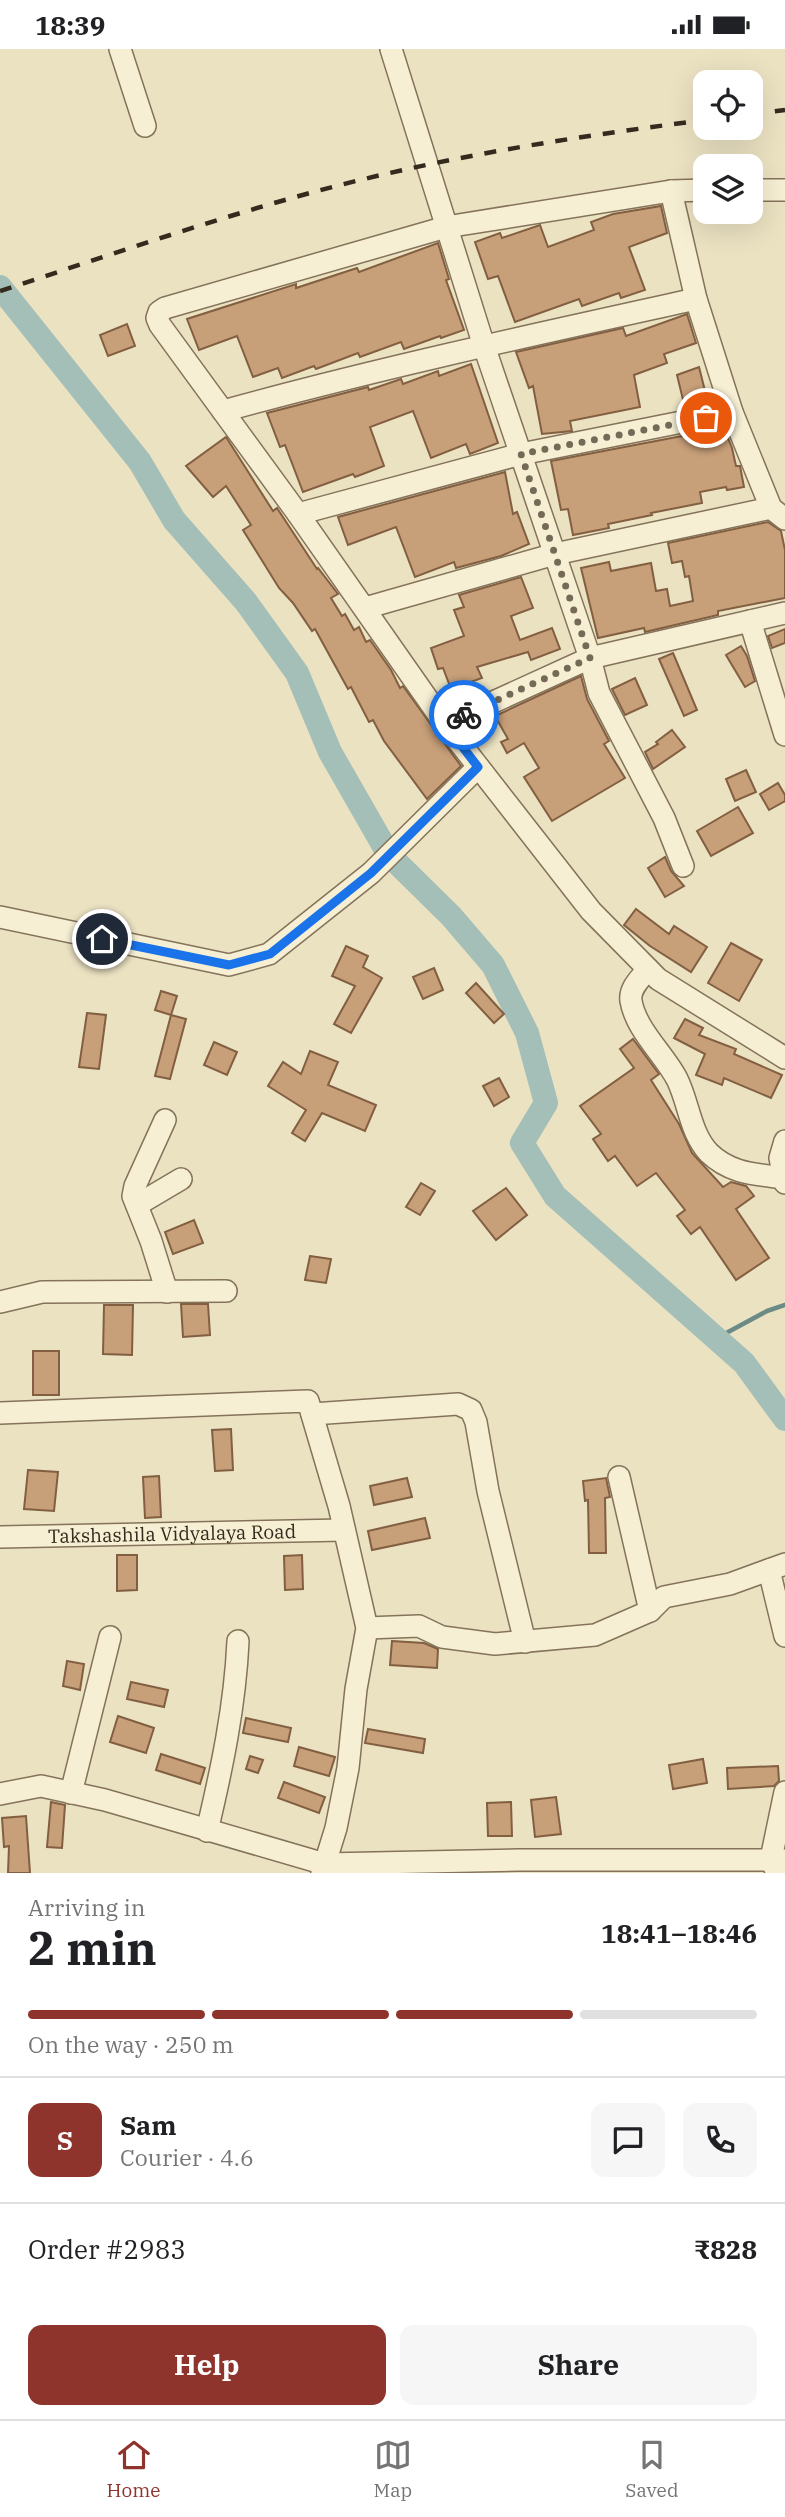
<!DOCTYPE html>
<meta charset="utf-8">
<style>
body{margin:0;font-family:"IBM Plex Serif",serif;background:#f6f6f6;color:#202124;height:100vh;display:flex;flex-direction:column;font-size:26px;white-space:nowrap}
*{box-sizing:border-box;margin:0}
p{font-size:23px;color:#757577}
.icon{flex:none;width:38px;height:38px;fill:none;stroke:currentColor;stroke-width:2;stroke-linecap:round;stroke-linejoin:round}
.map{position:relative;height:1824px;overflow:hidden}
.drawer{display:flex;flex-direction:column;background:#fff;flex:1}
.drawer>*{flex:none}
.buttons{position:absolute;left:693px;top:21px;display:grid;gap:14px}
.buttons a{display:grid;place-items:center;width:70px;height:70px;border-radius:14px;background:#fff;box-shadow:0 7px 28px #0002;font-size:35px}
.pin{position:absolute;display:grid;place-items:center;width:60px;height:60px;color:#fff;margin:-30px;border:4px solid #fff;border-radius:50%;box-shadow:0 2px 7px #0007}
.courier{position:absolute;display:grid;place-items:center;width:70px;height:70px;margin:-35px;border:5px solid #1a73e8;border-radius:50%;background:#fff;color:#222;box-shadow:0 2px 9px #0007}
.headline em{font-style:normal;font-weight:800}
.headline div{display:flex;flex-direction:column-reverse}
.headline{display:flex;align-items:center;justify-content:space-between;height:119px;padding:0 28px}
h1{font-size:46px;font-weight:800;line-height:52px}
.bar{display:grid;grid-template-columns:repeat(4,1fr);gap:10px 7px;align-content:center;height:84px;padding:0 28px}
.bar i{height:9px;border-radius:5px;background:#e0e0e0}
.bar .on{background:#8f342d}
.bar p{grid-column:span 4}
.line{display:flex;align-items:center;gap:18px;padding:0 28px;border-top:2px solid #e0e0e0}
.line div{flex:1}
.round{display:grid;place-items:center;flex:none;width:74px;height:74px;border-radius:14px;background:#f6f6f6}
.cta{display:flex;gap:14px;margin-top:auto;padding:14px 28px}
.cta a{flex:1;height:80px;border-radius:14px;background:#8f342d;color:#fff;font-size:28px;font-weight:800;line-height:80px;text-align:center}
.cta a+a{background:#f6f6f6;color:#202124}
.status{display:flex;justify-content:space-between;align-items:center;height:49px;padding:0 35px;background:#fff;direction:ltr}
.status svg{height:19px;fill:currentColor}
.menu{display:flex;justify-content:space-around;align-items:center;height:98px;border-top:2px solid #e0e0e0;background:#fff;font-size:19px;color:#757577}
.menu a{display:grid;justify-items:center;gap:4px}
.menu .on{color:#8f342d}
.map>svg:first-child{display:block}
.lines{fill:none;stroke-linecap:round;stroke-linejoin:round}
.stream{stroke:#6c8b86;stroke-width:4.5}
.river{stroke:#a4beb8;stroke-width:24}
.building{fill:#c79f79;stroke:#825f41;stroke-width:2}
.minor-casing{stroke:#84735a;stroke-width:24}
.minor{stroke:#f7efd4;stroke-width:21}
.rail{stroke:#342a1d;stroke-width:4.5;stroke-dasharray:12 12;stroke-linecap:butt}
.done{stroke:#746a57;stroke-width:7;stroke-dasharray:0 12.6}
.route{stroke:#1a73e8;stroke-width:9}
.labels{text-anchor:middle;stroke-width:6;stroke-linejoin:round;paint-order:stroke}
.street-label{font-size:19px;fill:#342a1d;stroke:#f3ecd1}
</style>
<div class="status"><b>18:39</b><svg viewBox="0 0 49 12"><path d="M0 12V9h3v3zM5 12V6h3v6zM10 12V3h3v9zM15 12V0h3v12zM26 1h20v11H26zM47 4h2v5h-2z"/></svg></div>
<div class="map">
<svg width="785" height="1824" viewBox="0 0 785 1824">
<rect width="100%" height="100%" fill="#ebe2c2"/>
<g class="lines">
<!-- stream -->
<path class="stream" d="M717,1289L767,1262L785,1256"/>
<!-- river -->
<path class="river" d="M0,238L140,413L174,471L246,553L297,624L330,703L389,806L451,867L493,916L527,984L546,1054L522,1094L555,1147L744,1314L785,1370"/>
</g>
<!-- building -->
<g class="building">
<path d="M661,157L667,184L629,198L645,241L621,249L619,244L582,257L579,250L515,273L498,227L488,230L475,193L500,184L502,189L540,176L548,198L594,181L591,173L613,165Z"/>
<path d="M438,194L449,230L446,231L464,281L441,289L440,287L404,300L401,293L360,308L358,304L316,320L314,317L282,329L278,319L253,328L237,287L199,301L187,270L296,235V239L357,219L359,223Z"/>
<path d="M687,265L696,294L664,305L667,314L634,326L640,358L570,372L572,382L542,385L533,337L529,339L516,303L623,279L626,287Z"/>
<path d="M127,275L135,297L108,307L100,286Z"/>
<path d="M471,315L498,394L470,405L466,395L431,409L413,362L370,378L384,417L355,428L353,425L303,443L285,396L280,398L267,364L368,338L369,341L401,330L403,335L438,322L439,327Z"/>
<path d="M699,318L708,354L685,359L677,326Z"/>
<path d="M724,379L732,399L736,417H740L744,438L727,441L726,438L700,443L702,454L651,464L652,466L608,475L609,479L573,486L568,460L561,461L551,412Z"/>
<path d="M226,388L273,462L277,459L317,520L318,519L338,545L331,549L342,567L345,565L354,581L359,578L366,593L370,591L391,621L400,639L403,637L461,717L427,750L384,692L373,671L369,673L351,638L348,640L315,580L312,582L293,554L279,539L243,481L251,476L226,437L213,448L186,417Z"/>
<path d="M505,423L513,465L517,463L529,495L501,507L456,519L454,513L415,528L396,478L348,496L338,468Z"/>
<path d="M768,473L781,482L785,501V549L718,562V566L645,583L644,579L598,589L581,519L609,513L611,522L651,514L656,542L667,540L670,557L693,552L689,527L685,528L682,512L672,514L668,494Z"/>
<path d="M521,528L533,559L511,567L520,591L552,579L560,600L531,611L528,603L477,618L482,629L451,640L443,619L438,620L431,599L464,587L454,561L464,558L459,546Z"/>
<path d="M785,580V594L772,599L768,587Z"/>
<path d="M741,597L747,607L755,632L745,638L726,606Z"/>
<path d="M673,604L697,661L684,667L659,610Z"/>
<path d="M581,627L587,650L609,692L604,695L625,729L552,772L524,728L539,719L524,694L507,704L501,693L508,690L495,667Z"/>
<path d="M635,629L647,656L625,666L612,640Z"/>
<path d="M672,681L685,698L653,720L645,703L658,695L656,693Z"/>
<path d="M746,721L756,743L735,752L726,730Z"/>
<path d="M778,734L785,746V752L769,761L760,745Z"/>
<path d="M738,758L753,784L711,807L697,782Z"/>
<path d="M665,808L671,822L684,837L665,848L648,819Z"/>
<path d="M636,860L669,885L674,877L707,898L691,923L650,897L624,876Z"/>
<path d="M731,894L762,911L739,952L708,934Z"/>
<path d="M346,897L368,907L363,918L382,929L351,984L334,975L355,937L332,927Z"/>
<path d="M434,919L443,941L423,950L413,928Z"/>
<path d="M476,934L504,965L494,974L466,944Z"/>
<path d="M161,942L177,947L171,966L155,961Z"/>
<path d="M87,964L106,966L99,1020L79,1018Z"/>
<path d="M171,966L186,970L170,1030L155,1027Z"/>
<path d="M685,970L703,979L699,986L736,1000L734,1005L782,1026L771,1049L724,1029L722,1036L696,1026L705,1005L674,989Z"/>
<path d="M633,990L659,1025L651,1031L679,1075L692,1104L723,1138L731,1133L746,1137L754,1147L736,1160L769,1209L736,1231L700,1178L691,1185L677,1167L685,1161L656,1124L637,1137L615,1107L608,1112L593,1090L601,1085L580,1057L634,1019L620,1000Z"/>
<path d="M214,993L237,1003L227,1026L204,1016Z"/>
<path d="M310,1002L338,1013L328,1036L376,1056L365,1082L322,1064L305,1092L292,1084L306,1061L268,1037L283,1013L301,1025Z"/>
<path d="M499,1029L509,1048L494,1057L483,1037Z"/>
<path d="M421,1134L435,1142L420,1166L406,1158Z"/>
<path d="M506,1139L527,1166L496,1191L473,1162Z"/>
<path d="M194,1171L203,1194L173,1205L165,1183Z"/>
<path d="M310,1207L331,1210L326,1234L305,1231Z"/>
<path d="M181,1255H208L210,1286L183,1288Z"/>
<path d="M104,1256H133L132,1306L103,1305Z"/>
<rect x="33" y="1302" width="26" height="44"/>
<path d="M231,1380L233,1421L215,1422L212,1381Z"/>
<path d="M28,1421L58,1423L54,1462L24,1460Z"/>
<path d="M159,1427L161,1468L145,1469L143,1428Z"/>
<path d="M407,1429L412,1448L374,1456L370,1437Z"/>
<path d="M606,1429L610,1448L605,1449L606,1504H589L588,1451L585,1452L583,1432Z"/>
<path d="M425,1469L430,1489L372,1501L368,1482Z"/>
<path d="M117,1506H137V1541L117,1542Z"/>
<path d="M302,1506L303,1540L285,1541L284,1507Z"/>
<path d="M392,1592L424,1594L438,1600L437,1619L390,1616Z"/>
<path d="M67,1612L84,1615L80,1641L63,1637Z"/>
<path d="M131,1633L168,1641L164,1658L127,1650Z"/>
<path d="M118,1667L154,1679L146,1704L110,1693Z"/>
<path d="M246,1669L291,1679L288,1693L243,1684Z"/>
<path d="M368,1680L425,1690L423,1704L365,1694Z"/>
<path d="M299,1698L335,1708L329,1727L294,1717Z"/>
<path d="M161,1705L205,1719L200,1735L156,1721Z"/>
<path d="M250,1707L263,1711L258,1724L246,1720Z"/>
<path d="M703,1710L707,1734L673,1740L669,1716Z"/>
<path d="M778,1717L779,1732L774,1737L728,1740L727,1719Z"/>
<path d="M284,1733L325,1748L319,1764L278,1749Z"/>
<path d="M556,1748L561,1785L535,1788L531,1751Z"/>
<path d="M51,1753L65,1756L62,1799L47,1798Z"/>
<path d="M511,1753L512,1787H488L487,1754Z"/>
<path d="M26,1767L30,1824H8L9,1797L4,1798L2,1769Z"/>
</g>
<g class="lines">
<!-- minor casing -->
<g class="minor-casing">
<g id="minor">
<path d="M120,0L145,77"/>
<path d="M391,0L484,297L590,609L599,644L664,769L683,817"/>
<path d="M705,141L671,142L446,178L165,259L159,263L157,269L160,276L298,465L445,675L591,862L658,930L785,1009"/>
<path d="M751,141H785"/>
<path d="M671,142L696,250L732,363L771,459L785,470"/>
<path d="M223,362C379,319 537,285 696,250"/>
<path d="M298,465L521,405L732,363"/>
<path d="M365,559L555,505L771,459"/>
<path d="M750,572L785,686"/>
<path d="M445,675L590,609L785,564"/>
<path d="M0,868L229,916L269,905L371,824L478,718"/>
<path d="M648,920C641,929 629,939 631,952C636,981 664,1005 677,1030C689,1054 690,1084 709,1104C731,1125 755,1125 784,1129"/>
<path d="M165,1071L135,1137L133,1147L151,1192L167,1243"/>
<path d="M785,1092L780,1109L785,1134"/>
<path d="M137,1156L181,1130"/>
<path d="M0,1253L42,1243L226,1242"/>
<path d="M0,1364L308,1352L339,1457L367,1579L356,1640L348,1719L336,1779L322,1824"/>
<path d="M312,1365L458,1355L471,1361L476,1373L488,1442L525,1593"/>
<path d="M619,1428L650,1562"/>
<path id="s1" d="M0,1488L344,1481"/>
<path d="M769,1521L785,1587"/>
<path d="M367,1579L419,1577L442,1588L495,1595L595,1586L650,1562L664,1548L730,1535L785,1515"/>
<path d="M71,1744L110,1588"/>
<path d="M0,1745L41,1737L105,1751L325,1815L519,1811H785"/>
<path d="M207,1782C222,1719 235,1657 238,1592"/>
<path d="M776,1822L771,1810L785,1743"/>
</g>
</g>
<!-- minor -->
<use href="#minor" class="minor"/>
<!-- rail -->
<g class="rail">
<path d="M751,65L785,61"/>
<path d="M0,242C126,201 252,156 381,126C488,101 596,85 705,71"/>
</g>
</g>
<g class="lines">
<!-- done -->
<path class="done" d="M464,666L590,609L521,405L706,369"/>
<!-- route -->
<path class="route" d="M102,890L229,916L270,905L371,824L478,718L445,675L464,666"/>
</g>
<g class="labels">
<!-- street labels -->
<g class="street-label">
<text dy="7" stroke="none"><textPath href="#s1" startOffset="172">Takshashila Vidyalaya Road</textPath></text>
</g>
</g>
</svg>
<div class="buttons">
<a><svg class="icon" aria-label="locate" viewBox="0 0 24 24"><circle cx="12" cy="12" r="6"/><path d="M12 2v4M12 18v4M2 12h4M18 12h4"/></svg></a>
<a><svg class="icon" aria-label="layers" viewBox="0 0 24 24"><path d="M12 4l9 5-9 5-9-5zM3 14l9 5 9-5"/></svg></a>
</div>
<div class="pin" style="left:706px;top:369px;background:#ea580c"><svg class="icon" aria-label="bag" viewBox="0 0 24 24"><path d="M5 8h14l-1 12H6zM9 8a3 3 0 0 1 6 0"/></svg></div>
<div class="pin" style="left:102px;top:890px;background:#1f2937"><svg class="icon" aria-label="home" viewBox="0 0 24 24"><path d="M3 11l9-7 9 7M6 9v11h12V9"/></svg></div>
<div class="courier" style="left:464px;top:666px"><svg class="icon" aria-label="bike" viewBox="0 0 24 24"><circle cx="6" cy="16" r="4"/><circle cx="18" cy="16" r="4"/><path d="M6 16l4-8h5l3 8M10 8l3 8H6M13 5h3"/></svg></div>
</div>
<section class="drawer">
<div class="headline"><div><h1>2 min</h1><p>Arriving in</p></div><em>18:41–18:46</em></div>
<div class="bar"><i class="on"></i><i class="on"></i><i class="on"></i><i></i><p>On the way · 250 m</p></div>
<div class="line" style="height:126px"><b class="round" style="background:#8f342d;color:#fff">S</b><div><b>Sam</b><p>Courier · 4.6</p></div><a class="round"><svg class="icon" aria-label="chat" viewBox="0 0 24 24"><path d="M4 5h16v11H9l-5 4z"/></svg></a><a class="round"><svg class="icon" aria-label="phone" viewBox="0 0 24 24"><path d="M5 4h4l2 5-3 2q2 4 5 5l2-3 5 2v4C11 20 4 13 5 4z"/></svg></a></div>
<div class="line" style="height:91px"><div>Order #2983</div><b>₹828</b></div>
<div class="cta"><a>Help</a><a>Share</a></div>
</section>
<nav class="menu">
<a class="on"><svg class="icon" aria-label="home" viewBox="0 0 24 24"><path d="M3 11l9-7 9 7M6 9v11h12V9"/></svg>Home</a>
<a><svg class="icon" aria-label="map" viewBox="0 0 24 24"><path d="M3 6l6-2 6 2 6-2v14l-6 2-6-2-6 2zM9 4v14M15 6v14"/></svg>Map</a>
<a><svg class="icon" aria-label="saved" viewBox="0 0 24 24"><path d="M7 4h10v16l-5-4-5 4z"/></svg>Saved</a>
</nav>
